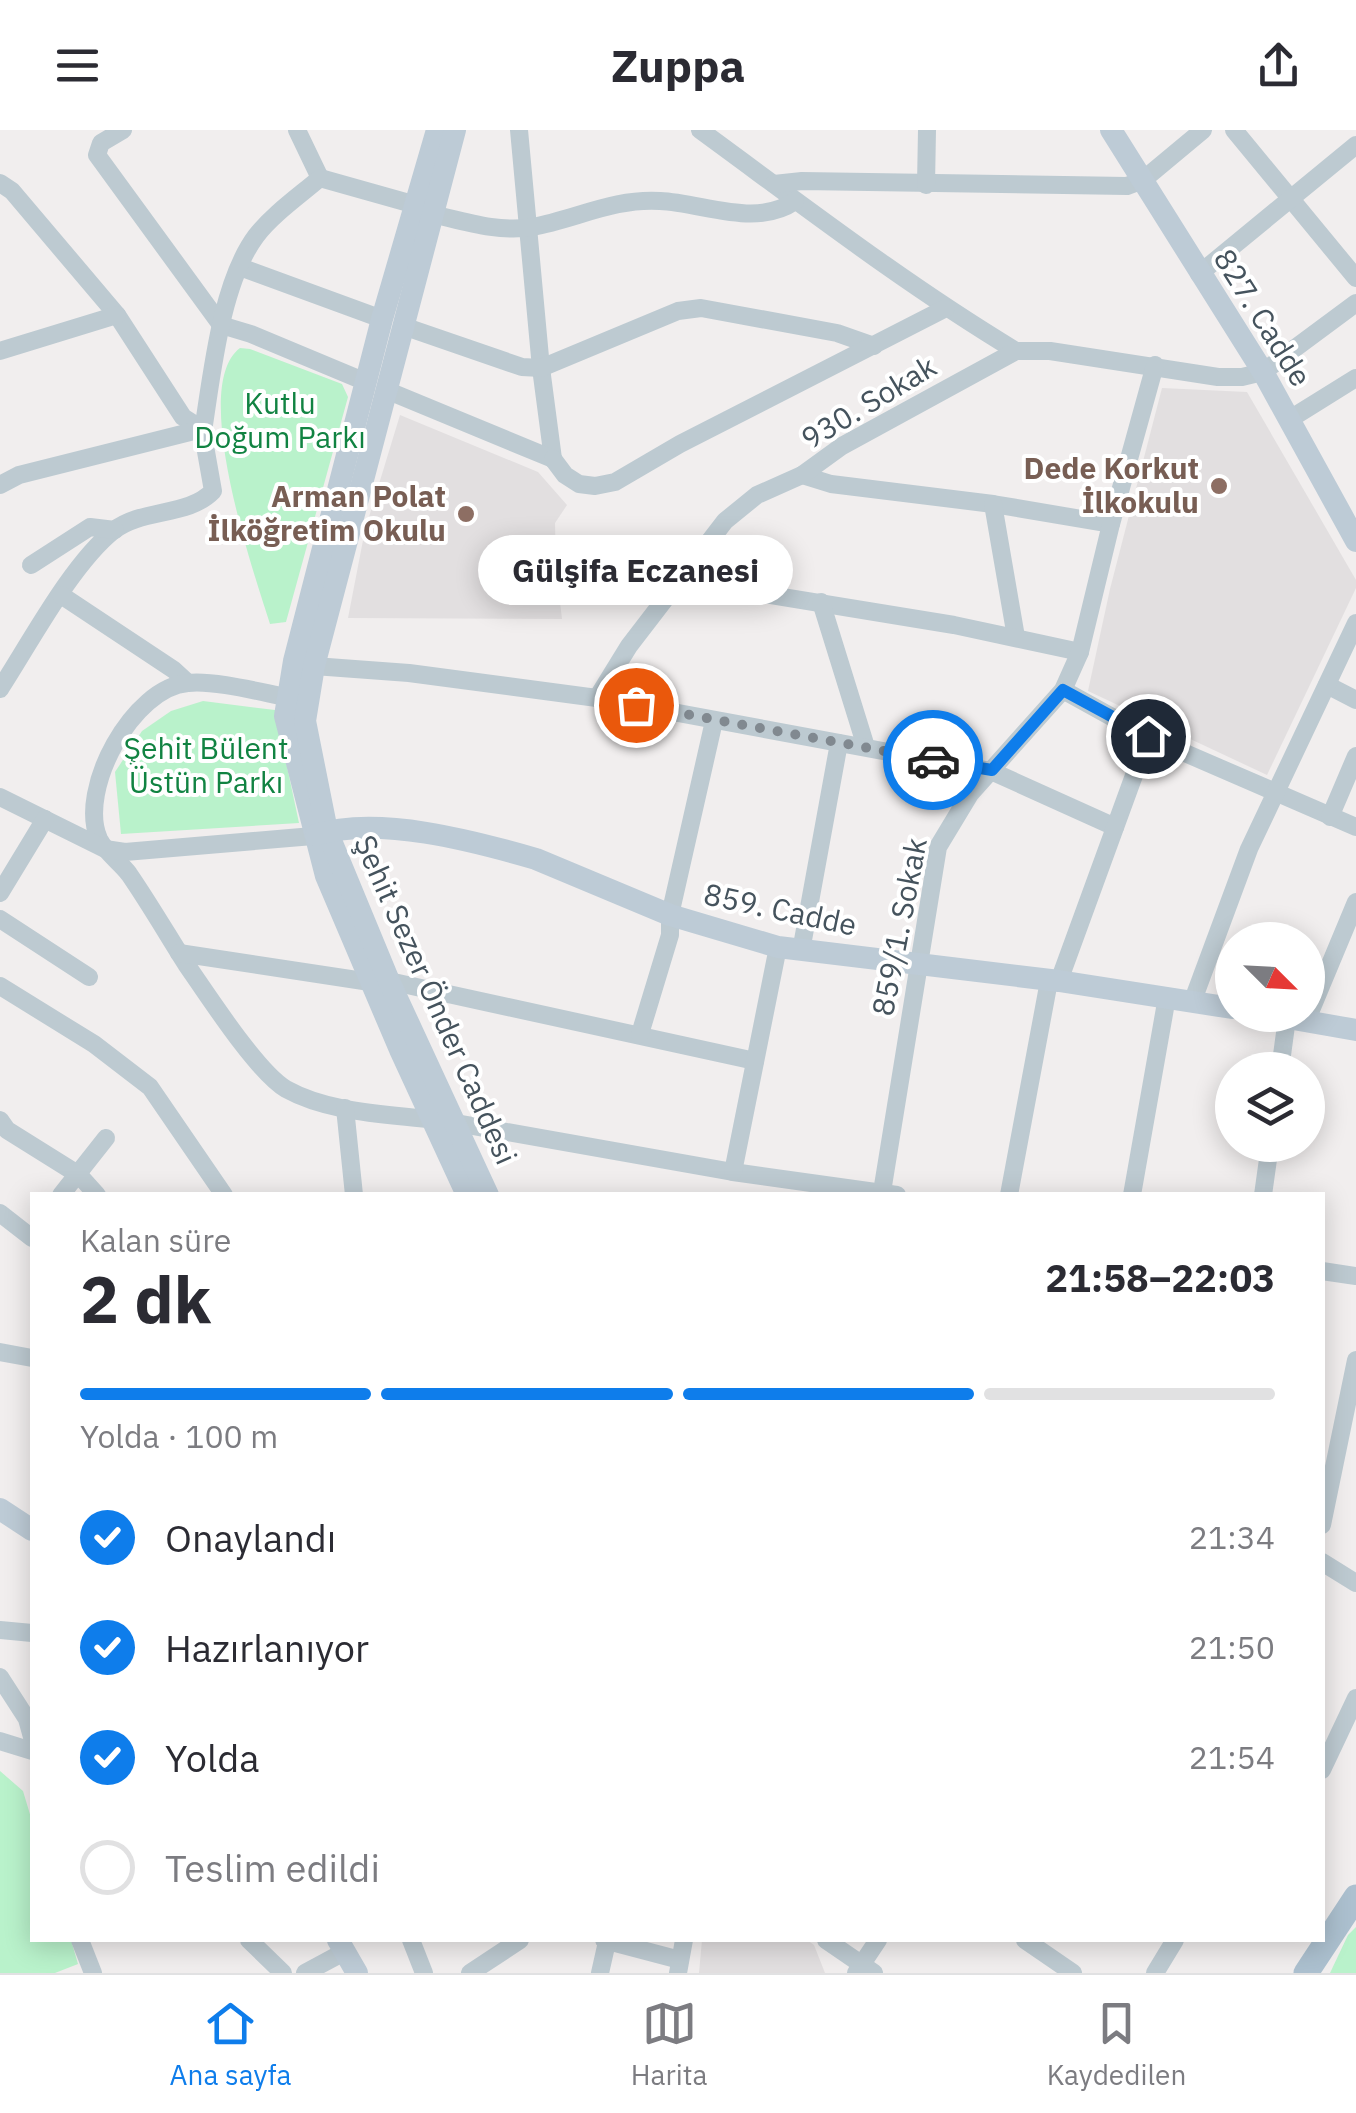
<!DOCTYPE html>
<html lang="tr">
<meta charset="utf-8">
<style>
body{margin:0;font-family:"IBM Plex Sans",sans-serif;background:#f2f2f3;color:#2b2b33;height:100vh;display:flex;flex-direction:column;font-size:38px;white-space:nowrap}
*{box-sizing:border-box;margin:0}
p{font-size:32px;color:#7c7c81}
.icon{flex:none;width:55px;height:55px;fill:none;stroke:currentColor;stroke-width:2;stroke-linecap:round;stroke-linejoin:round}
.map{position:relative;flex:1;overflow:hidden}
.drawer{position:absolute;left:30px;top:1062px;width:1295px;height:750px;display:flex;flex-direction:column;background:#fff;border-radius:0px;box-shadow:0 5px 25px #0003}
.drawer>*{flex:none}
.needle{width:65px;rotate:114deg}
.fabs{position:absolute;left:1215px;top:792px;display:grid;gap:20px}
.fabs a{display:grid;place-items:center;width:110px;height:110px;border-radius:50%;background:#fff;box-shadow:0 5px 25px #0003;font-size:50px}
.pin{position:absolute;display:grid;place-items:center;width:85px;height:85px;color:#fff;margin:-42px;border:5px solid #fff;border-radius:50%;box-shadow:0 2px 10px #0007}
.courier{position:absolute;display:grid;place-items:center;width:100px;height:100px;margin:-50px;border:8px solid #0e7deb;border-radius:50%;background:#fff;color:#222;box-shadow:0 2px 12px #0007}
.bubble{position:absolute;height:70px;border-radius:35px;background:#fff;box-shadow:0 5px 25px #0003;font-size:32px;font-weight:700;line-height:70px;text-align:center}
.head em{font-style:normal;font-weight:700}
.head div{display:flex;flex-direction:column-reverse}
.head{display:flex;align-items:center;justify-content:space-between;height:170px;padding:0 50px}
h1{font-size:65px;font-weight:700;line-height:75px}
.bar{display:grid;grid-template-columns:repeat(4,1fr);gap:15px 10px;align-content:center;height:120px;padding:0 50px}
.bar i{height:12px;border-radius:8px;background:#e1e1e2}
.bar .current{background:#0e7deb}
.bar p{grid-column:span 4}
ol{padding:0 50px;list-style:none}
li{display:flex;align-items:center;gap:30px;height:110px}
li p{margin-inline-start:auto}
li .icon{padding:10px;border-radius:50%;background:#0e7deb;color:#fff;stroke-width:4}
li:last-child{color:#7c7c81}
li i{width:55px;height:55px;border:5px solid #e1e1e2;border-radius:50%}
header{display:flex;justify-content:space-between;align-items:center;height:130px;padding:0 50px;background:#fff;font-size:45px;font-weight:700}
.tabs{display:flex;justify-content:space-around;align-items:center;height:140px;border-top:2px solid #e1e1e2;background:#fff;font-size:28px;color:#7c7c81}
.tabs a{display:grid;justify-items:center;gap:5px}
.tabs .current{color:#0e7deb}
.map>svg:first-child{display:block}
.education{fill:#e2dfe0}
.green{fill:#b9f2cb}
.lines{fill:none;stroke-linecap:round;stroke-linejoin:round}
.street{stroke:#bdcad1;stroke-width:18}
.secondary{stroke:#bdcbd6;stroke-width:22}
.primary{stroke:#acc0cf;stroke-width:25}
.done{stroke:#818990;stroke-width:10;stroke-dasharray:0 18}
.route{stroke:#0e7deb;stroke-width:12}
.education-dot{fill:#8d6e63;stroke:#fff;stroke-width:4}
.labels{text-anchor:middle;stroke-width:8;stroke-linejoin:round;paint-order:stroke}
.street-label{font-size:30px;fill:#45535d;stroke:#fff}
.park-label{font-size:30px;fill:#118342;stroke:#fff}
.education-label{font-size:30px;font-weight:bold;fill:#785e54;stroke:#fff;text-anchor:end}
</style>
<header><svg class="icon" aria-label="menu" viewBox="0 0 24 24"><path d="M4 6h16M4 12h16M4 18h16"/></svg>Zuppa<svg class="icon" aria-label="share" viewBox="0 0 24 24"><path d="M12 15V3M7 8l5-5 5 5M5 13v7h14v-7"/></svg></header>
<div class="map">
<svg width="1356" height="1843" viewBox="0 0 1356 1843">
<rect width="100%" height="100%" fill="#f1eeee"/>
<!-- education -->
<g class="education">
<path d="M1162,258L1247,262L1356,450V458L1267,645L1088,561L1110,459Z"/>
<path d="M400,285L538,342L567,375L555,393L556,438L562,489L348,488L365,400Z"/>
<path d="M702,1810H807L814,1815L825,1843H699Z"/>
</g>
<!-- green -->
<g class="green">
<path d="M240,218L250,219L342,254L348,267L286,492L270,494C254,443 189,256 240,218Z"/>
<path d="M203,571L275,580L299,693L121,704L115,642L142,601L171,581Z"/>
<path d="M0,1641L23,1661L32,1691V1810H71L78,1834L55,1843H0Z"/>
<path d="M1356,1797V1843H1330L1348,1805Z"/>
</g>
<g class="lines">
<!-- street -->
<g class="street">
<path d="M123,0L101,13L97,25L221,195L251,204L366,252"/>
<path d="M297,0L320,48"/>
<path d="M519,0L541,238L553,329"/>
<path d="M700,0C804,76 905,154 1016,221"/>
<path d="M1234,0L1356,148"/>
<path d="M0,53L12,61L117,185L183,287L202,299L213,361C188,387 142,378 113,401C71,435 30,513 0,559"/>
<path d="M774,54L802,51L1127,56L1143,50L1203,0"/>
<path d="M926,55L927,0"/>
<path d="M432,84C463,91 500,103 532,97C576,89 614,68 660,71C704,73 756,98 795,71"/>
<path d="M240,137L382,189"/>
<path d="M1199,144L1356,15"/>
<path d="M403,196L522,237L541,238L678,181L701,178L837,203L874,216"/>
<path d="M0,221L117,185"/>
<path d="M386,260L553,329"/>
<path d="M1290,289L1356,248"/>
<path d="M203,301C212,244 221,153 256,106C273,84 299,66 320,48L416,75"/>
<path d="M553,329L565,345L579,354L595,356L615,352L680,314L946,178"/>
<path d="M802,345L831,354L993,374L1111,394"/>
<path d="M0,355L19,345L202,299"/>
<path d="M993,374L1016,507"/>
<path d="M31,435L90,397L115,400"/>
<path d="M683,445L703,454L954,495L1080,522"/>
<path d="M61,465L174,540L187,552"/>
<path d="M821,472L866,617"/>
<path d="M314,536L409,543L597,568L991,641L1115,697"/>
<path d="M1327,555L1356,570"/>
<path d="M1063,560L1148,607L1356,697"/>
<path d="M286,567C260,562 213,550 188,553C133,557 77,660 99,709C106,723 120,732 129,744C149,773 167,804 186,834C207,864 257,942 286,959C329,983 387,984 435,990"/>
<path d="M597,568L629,516L725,391L757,365L802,345L842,316L1016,221H1050L1218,247H1242L1263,242L1356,173"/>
<path d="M0,667L105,719L125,722L313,706"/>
<path d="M1330,687L1356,626"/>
<path d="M0,763L45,689"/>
<path d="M0,789L89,847"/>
<path d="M801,821L839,613"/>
<path d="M179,823L370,852"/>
<path d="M389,851L755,931"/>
<path d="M1059,851L1148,607"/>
<path d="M0,856L94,914L150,957L224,1065"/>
<path d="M1193,870L1249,719L1356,493"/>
<path d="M1306,892L1356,772"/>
<path d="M640,904L670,805V785L714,591"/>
<path d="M1280,940L1287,888"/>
<path d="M345,978L354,1065"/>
<path d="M0,990L7,1000L79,1045L97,1065"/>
<path d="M456,993L733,1042L897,1065"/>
<path d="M733,1042L778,817"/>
<path d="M882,1062L938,717L970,664L1063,560L1080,522L1111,394L1155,235"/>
<path d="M61,1065L106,1008"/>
<path d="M1009,1065L1049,851"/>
<path d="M1132,1065L1167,867"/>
<path d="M1263,1065L1270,1015"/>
<path d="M0,1083L32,1108"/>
<path d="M1322,1141L1356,1146"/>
<path d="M0,1222L32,1228"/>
<path d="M1322,1395L1356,1230"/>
<path d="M1322,1432L1356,1453"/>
<path d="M0,1500L32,1503"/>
<path d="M0,1547L27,1589L32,1607"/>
<path d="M0,1611L32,1621"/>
<path d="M1322,1640L1356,1568"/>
<path d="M80,1810L93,1843"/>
<path d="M249,1810L283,1843"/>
<path d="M411,1810L424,1843"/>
<path d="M604,1810L680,1830"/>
<path d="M826,1810L874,1843"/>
<path d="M1025,1810L1073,1843"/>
<path d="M305,1843L344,1822"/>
<path d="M470,1843L520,1810"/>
<path d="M600,1843L607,1812"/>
<path d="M678,1843L684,1810"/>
<path d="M856,1843L878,1810"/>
<path d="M1155,1843L1175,1810"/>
</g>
<!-- secondary -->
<g class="secondary">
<path d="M437,0L382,189L294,531L285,586L326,746L401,922L467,1065"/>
<path d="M455,0L314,536L305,591L327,701L389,851L488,1065"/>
<path d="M1111,0L1263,242L1356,411"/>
<path d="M316,705C377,685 474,711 536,729L670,785L778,817L1059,851L1232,878"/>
<path d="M1271,885L1356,900"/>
<path d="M0,1379L32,1400"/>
<path d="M338,1810L357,1843"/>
</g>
<!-- primary -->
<path class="primary" d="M1306,1843L1356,1767"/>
</g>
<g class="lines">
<!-- done -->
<path class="done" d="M636,575L933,630"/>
<!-- route -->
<path class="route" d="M933,630L992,640L1063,560L1148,606"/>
</g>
<!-- markers -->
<g class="education-dot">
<circle cx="1219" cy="356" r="10"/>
<circle cx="466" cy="384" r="10"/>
</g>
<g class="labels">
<!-- street labels -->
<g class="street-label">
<text transform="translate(1262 188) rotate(58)" y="10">827. Cadde</text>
<text transform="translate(869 273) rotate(-31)" y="10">930. Sokak</text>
<text transform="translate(780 780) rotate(12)" y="10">859. Cadde</text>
<text transform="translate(900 797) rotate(-79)" y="10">859/1. Sokak</text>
<text transform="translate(435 870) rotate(66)" y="10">Şehit Sezer Önder Caddesi</text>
</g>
<!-- park labels -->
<g class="park-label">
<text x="280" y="284">Kutlu<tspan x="280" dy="34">Doğum Parkı</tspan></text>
<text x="206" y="629">Şehit Bülent<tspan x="206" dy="34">Üstün Parkı</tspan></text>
</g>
<!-- education labels -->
<g class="education-label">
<text x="1199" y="349">Dede Korkut<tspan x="1199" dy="34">İlkokulu</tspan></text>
<text x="446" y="377">Arman Polat<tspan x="446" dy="34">İlköğretim Okulu</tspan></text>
</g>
</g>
</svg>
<div class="fabs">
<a><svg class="needle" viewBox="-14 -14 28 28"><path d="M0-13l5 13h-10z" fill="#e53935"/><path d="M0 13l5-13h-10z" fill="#7c7c81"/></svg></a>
<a><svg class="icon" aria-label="layers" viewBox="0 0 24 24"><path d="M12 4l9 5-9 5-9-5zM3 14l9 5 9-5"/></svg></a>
</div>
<div class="pin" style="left:636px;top:575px;background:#ea580c"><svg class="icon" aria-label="bag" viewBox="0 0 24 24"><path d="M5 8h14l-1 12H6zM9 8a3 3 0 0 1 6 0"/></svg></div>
<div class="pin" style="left:1148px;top:606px;background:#1f2937"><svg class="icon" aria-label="home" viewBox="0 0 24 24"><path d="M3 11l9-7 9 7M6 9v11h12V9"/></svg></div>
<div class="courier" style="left:933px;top:630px"><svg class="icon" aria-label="car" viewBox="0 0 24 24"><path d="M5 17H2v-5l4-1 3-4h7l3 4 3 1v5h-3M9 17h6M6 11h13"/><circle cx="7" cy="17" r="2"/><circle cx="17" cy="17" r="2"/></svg></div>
<div class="bubble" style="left:478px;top:405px;width:315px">Gülşifa Eczanesi</div>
<section class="drawer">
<div class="head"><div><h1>2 dk</h1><p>Kalan süre</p></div><em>21:58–22:03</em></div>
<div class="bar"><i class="current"></i><i class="current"></i><i class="current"></i><i></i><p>Yolda · 100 m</p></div>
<ol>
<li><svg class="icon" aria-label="check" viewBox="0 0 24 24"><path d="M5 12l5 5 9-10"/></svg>Onaylandı<p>21:34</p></li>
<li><svg class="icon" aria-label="check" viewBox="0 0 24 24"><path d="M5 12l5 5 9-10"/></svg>Hazırlanıyor<p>21:50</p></li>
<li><svg class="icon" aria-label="check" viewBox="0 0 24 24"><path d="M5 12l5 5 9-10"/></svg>Yolda<p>21:54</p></li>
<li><i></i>Teslim edildi</li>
</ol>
</section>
</div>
<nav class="tabs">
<a class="current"><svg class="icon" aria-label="home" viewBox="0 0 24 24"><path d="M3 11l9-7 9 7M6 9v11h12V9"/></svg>Ana sayfa</a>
<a><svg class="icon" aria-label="map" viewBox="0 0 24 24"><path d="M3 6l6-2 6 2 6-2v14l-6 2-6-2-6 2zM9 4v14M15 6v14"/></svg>Harita</a>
<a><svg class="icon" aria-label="saved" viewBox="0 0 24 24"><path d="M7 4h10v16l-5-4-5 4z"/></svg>Kaydedilen</a>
</nav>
